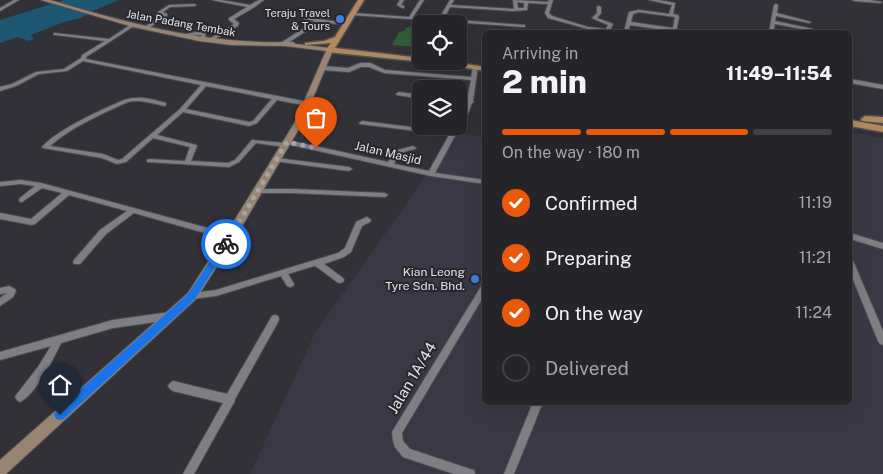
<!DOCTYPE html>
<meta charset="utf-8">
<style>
body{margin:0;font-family:"Public Sans",sans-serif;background:#2d2d31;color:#f1f3f6;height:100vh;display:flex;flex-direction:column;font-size:19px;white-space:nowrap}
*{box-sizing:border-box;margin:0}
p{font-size:16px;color:#a3a5a8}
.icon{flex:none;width:28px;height:28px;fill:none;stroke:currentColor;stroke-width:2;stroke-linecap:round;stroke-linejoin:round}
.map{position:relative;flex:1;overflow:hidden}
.sheet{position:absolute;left:482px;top:30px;width:370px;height:375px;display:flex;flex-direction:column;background:#252529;border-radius:8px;box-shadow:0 5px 20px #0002,0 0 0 1px #424246}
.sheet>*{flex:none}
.tools{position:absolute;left:412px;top:15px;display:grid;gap:10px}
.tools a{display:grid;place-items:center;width:55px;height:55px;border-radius:8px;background:#252529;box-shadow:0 5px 20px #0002,0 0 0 1px #424246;font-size:25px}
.pin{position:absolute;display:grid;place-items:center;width:42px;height:42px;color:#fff;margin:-51px -21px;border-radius:50% 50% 50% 0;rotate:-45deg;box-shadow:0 0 5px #0007}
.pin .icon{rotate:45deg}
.courier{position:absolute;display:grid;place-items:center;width:50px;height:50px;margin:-25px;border:4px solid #1a73e8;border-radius:50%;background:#fff;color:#222;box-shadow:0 1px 6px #0007}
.headline em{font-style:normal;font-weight:800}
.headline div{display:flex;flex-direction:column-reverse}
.headline{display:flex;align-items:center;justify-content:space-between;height:85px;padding:0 20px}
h1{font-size:32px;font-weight:800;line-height:38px}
.bar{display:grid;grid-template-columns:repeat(4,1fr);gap:8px 5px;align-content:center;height:60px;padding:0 20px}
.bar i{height:6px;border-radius:4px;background:#424246}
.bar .current{background:#ea580c}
.bar p{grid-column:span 4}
ol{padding:0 20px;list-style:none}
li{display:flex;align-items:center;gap:15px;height:55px}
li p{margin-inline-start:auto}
li .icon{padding:5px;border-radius:50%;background:#ea580c;color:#fff;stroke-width:4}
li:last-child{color:#a3a5a8}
li i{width:28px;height:28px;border:2px solid #424246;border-radius:50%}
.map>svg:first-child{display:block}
.built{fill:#393844}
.green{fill:#345c3a}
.water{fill:#1c5670}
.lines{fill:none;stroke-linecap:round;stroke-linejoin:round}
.minor-casing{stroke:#4e4e52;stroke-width:2}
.secondary-casing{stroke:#4e4e52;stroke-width:2}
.primary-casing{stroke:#4e4e52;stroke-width:3}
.minor{fill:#7e7e85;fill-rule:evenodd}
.secondary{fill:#988472;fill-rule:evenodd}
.primary{fill:#b2895f;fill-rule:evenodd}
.route{fill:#1a73e8}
.done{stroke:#a5a5a9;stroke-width:5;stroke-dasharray:0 9}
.shop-dot{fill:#3f7fe0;stroke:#27272d;stroke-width:2}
.labels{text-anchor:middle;stroke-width:4;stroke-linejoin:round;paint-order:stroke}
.far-poi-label{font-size:11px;fill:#e3e3e7;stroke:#27272d;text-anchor:end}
.far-street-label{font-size:11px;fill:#e3e3e7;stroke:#27272d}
.street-label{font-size:12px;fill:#e3e3e7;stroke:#27272d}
.poi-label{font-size:12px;fill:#e3e3e7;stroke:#27272d;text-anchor:end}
.near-street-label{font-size:15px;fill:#e3e3e7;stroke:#27272d}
</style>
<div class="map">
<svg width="883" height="474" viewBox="0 0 883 474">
<rect width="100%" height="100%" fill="#313137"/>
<!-- built -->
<path class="built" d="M457,132L485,138V402H850V132L883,138V474H250L315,333Z"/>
<!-- green -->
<path class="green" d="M407,27L421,28V51L414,50L416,47L392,45L399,32L404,31Z"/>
<!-- water -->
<path class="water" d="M64,0H119L97,9L81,18L64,22L31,35L34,39L29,41L18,37L0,43V20Z"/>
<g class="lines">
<!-- minor casing -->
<g class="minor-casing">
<g id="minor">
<path d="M14,0H19L0,11V8Z"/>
<path d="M212,0H221L250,5L259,0H264L253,8L234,19L239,23L238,26L211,41L209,40V39L234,24L229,20V18L247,7Z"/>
<path d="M400,0H404L401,5L404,6V8H402L397,5Z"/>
<path d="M420,0H424L413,17L439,19L450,0H454L451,5L513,9L514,8L513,0L548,2L549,0H553L549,13L552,16L588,27L606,29L608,25L592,18L597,13V7L599,6L601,7V13L597,18L613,24L609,32L588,29L548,18L545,13L548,4L528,3L527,10L513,11L450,7L444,19L525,25V27H523L352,15L350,14L352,13L409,17ZM517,2L524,3V8H518Z"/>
<path d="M649,0H658L675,3L673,14L678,15L679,17L676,32L630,25L628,32H624L629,12L639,10L669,14L672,5ZM639,12L675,17L673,28L631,22L633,14Z"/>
<path d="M852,0H870L882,2L880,3L854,1Z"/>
<path d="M194,4L196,5L195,6L170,7L163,12L167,14V16L147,29L143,28L162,15L158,12L169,5Z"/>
<path d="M776,4L778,5L777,13L811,22L809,23L776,16L775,21L813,29V31L775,24L774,29L785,32H769L774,5Z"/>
<path d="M304,17L346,23L348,24L346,25L320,22L283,46H279V44L315,21L304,19Z"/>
<path d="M130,25L134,26L86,57V59L308,102L311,104L308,106L277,100L257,123L249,126L183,112L157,135L196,145L197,146L191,161L228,163L235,160L252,140L285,143V141L287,140L388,162L394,151L413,146L416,148L415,149L399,153L394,164L429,171L449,135L360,124L359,123L362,121L451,132L452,131H456L457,132L435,173L485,180V184L431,176L287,144V146L285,147L256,143L239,162L229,167L147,162V160L149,159L185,161L190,147L153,138L126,162L117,164L102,158L43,148L42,147C58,129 101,110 124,100C139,95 151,99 166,103V105L164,106C152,103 140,99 128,102C103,113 70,128 50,146L103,154L118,160L122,159L180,109L201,85L83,61L67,71L39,74L16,86L0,91V87L12,84L36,72L64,69L81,58L82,55L105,41L56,35H54V33L109,39ZM206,86L272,99L253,121L249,122L186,109Z"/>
<path d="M197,32L205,33L206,40H202L201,35L182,36L180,35Z"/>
<path d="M360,63H370L385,70L471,77L473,67L478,66L473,101L474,102L472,103L466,119L461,127H457L456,126H459C459,119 465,111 467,103H459V99L467,100L471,80L384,73L369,67H361L349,72L322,70L319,68L322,66L348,68Z"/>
<path d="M850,79L883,85V89L850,83Z"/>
<path d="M399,92L421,95V99L397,95L396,94Z"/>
<path d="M276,158L349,167L352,169L349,171L274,161V159Z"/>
<path d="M21,180L41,183L230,234L234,237L230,240L134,213L106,234L80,264H74L73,262L74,260L100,230L127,211L69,195L35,224L32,225L0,219V213L31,219L62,193L42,188L22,202H20L19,200L20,198L35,186L21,184L0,186V182Z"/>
<path d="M256,189H292L385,193L388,195L385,197L292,193H256L255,191Z"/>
<path d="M367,217L371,220L370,222L362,226L351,252L344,257L324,264L343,278L344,280L343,282L340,283L337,282L317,267L314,266L288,274L294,284L293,286L290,287L287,286L281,276L216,296L192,299L189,298L188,296L189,294L192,293L216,290L338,253L345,248L356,222Z"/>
<path d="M850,233L883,243V249L850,239Z"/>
<path d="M850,260L853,261L854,263L883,331V345L880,344L878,341L850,272Z"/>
<path d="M485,284V294L402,433L403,441L410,449L470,469L474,470L475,474H454L403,457L395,447L393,441L392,432L482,285Z"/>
<path d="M9,286L15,289L16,291L13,297L0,306V298L7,293L0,294V288Z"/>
<path d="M170,312L173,313L174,316L173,319L170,320L113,328L61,343C54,358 35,395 20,402L17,400L15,397L17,394L38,367L51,346L0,360V352L113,320Z"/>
<path d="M275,315L278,316L279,319L278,322L235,399L234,403L233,404L194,474H183L223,403L173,391L170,389L168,386L170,383L173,381L227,394L272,316Z"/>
<path d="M533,402H543L514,474H504Z"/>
</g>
</g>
<!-- secondary casing -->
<g class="secondary-casing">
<path id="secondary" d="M41,0H50C131,24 208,45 293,42L296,44L330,48L333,50L303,122L234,240L196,299L6,474H0V460L188,293L226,234L295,122L326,51L285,46L231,45L199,41L133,27Z"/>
</g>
<!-- primary casing -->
<g class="primary-casing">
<g id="primary">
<path d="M358,0H364L335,48L421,58V61L424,62L327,52L326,50L331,43L305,45V43L324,41L335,37Z"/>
<path d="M426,61H447L485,67V71Z"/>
<path d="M865,116L883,117V123L862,121L861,119Z"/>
<path d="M850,120L883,126V132L850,126Z"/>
</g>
</g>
<!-- minor -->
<use href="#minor" class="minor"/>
<!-- secondary -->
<use href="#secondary" class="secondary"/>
<!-- primary -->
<use href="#primary" class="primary"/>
</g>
<!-- route -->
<path class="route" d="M226,241L230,244L195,299L64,419L60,420L56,419L54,415L56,411L188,294L223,242Z"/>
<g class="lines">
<!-- done -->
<path class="done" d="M226,244L287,142L316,148"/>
</g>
<!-- markers -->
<g class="shop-dot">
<circle cx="340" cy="19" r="5"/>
<circle cx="475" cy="279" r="5"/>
</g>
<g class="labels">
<!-- far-poi labels -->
<g class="far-poi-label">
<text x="330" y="17">Teraju Travel<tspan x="330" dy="13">&amp; Tours</tspan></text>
</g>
<!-- far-street labels -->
<g class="far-street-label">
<text transform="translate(181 23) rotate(10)" y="4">Jalan Padang Tembak</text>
</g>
<!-- street labels -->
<g class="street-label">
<text transform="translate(388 153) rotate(13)" y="4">Jalan Masjid</text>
</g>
<!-- poi labels -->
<g class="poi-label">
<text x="465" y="276">Kian Leong<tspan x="465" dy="14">Tyre Sdn. Bhd.</tspan></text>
</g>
<!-- near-street labels -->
<g class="near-street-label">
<text transform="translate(412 378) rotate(-59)" y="5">Jalan 1A/44</text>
</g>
</g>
</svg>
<div class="tools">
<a><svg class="icon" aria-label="locate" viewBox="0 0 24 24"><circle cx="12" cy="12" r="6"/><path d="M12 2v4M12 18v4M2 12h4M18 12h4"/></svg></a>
<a><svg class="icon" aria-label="layers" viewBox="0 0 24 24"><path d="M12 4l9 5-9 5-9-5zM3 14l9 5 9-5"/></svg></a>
</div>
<div class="pin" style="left:316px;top:148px;background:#ea580c"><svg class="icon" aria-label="bag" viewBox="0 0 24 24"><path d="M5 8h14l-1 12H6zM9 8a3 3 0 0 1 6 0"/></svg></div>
<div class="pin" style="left:60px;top:415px;background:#1f2937"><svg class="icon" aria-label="home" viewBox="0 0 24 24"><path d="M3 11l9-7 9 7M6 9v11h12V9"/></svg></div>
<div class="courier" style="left:226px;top:244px"><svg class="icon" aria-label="bike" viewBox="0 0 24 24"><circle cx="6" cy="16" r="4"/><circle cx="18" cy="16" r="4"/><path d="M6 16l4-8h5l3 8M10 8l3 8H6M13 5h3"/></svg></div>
<section class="sheet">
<div class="headline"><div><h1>2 min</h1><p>Arriving in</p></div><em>11:49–11:54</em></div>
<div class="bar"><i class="current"></i><i class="current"></i><i class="current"></i><i></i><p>On the way · 180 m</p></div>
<ol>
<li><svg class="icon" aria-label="check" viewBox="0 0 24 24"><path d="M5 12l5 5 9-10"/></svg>Confirmed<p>11:19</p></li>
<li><svg class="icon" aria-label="check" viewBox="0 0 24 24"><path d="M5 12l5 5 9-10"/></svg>Preparing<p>11:21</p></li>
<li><svg class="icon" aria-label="check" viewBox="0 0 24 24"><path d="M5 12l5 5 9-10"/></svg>On the way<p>11:24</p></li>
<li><i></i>Delivered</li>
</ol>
</section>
</div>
